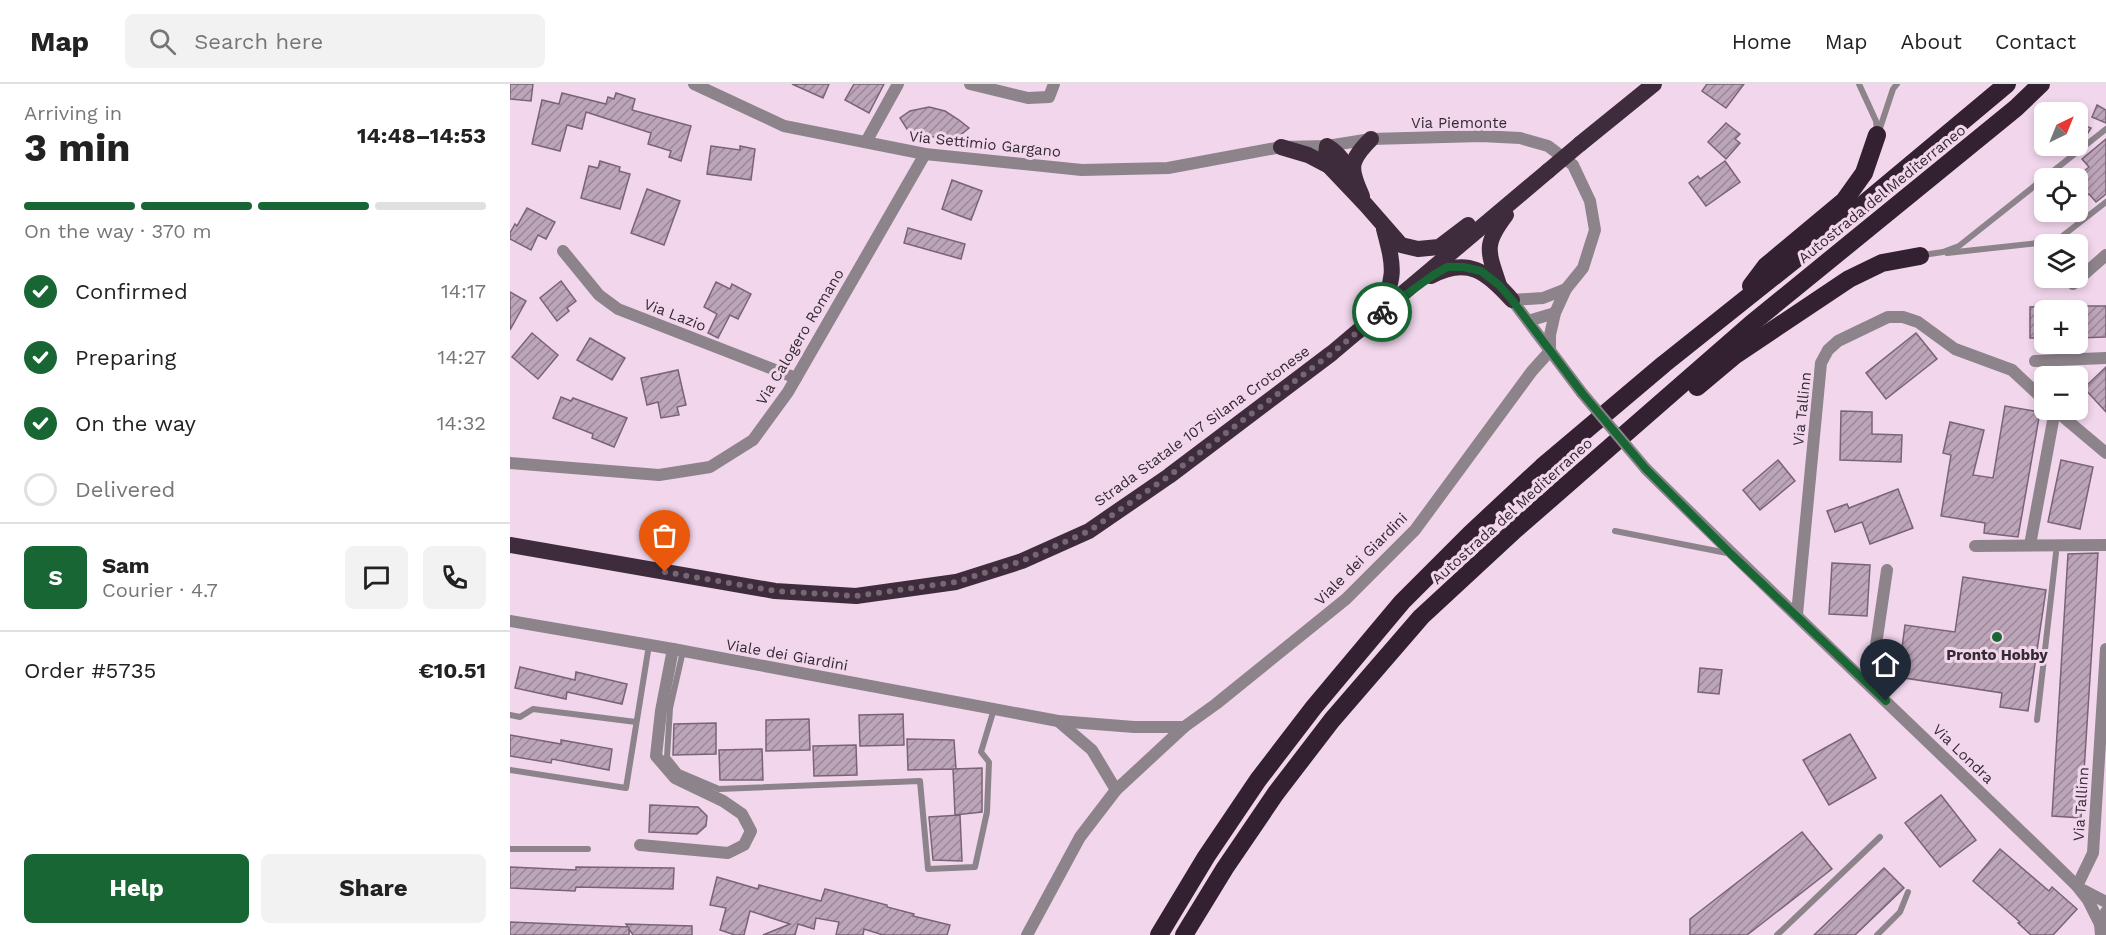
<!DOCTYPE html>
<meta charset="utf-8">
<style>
body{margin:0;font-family:"Work Sans",sans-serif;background:#f2f2f2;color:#222;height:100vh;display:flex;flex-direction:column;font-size:22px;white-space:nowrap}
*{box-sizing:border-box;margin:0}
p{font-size:20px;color:#767676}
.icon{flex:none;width:33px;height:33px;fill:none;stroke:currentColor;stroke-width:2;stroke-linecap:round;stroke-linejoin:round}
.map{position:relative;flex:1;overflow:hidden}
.drawer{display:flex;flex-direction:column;background:#fff;width:510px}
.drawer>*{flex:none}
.needle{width:39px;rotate:43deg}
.buttons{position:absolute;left:1524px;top:18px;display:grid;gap:12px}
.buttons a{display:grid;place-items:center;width:54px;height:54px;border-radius:9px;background:#fff;box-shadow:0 3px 9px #0003;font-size:30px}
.pin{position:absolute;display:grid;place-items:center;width:51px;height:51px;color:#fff;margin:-62px -26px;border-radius:50% 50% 50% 0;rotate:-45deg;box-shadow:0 0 6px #0007}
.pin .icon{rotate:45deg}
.courier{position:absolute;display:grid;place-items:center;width:60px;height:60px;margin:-30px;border:4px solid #196635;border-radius:50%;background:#fff;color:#222;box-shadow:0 2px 8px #0007}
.overview em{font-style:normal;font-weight:700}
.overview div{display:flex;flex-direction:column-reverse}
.overview{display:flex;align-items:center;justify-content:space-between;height:102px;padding:0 24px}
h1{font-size:39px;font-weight:700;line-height:45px}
.bar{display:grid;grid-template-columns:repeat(4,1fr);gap:9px 6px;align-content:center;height:72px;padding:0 24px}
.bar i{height:8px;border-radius:4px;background:#e0e0e0}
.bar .active{background:#196635}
.bar p{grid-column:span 4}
.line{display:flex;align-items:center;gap:15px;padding:0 24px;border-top:2px solid #e0e0e0}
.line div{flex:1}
.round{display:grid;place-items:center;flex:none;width:63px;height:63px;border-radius:9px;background:#f2f2f2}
ol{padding:0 24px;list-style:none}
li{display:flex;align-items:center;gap:18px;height:66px}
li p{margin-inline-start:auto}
li .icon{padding:6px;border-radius:50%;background:#196635;color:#fff;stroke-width:4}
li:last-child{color:#767676}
li i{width:33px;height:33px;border:3px solid #e0e0e0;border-radius:50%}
.cta{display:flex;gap:12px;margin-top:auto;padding:12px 24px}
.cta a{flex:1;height:69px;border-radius:9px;background:#196635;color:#fff;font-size:24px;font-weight:700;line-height:69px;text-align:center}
.cta a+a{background:#f2f2f2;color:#222}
header{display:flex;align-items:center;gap:36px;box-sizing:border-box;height:84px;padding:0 30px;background:#fff;border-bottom:2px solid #e0e0e0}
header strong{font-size:28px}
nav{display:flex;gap:33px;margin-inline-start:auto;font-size:21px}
.search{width:420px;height:54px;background:#f2f2f2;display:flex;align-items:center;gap:15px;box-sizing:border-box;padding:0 21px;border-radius:9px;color:#767676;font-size:22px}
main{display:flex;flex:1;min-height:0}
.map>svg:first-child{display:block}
.building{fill:url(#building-hatch);stroke:#7a6376;stroke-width:1.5}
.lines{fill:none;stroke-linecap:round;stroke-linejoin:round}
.service{stroke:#8d838b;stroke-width:6}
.minor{stroke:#8d838b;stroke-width:12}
.tertiary{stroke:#8d838b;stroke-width:12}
.trunk{stroke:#3e2c3c;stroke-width:16}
.motorway{stroke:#332030;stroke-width:18}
.tertiary-bridge{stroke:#8d838b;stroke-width:12}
.trunk-bridge{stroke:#3e2c3c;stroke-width:16}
.done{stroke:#766673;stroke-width:6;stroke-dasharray:0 10.8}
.route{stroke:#196635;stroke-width:8}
.poi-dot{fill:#196635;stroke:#f1d6ec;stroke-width:2}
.labels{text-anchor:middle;stroke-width:6;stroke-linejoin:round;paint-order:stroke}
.street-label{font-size:15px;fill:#342a32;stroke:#f1d6ec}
.poi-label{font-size:15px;font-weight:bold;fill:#342a32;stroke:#f1d6ec}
</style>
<header>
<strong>Map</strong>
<div class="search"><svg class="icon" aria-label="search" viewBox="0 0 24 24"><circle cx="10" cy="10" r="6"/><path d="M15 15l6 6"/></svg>Search here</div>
<nav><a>Home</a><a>Map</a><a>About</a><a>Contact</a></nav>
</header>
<main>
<section class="drawer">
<div class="overview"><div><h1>3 min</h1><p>Arriving in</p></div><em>14:48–14:53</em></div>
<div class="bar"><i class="active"></i><i class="active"></i><i class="active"></i><i></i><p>On the way · 370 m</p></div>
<ol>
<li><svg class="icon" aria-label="check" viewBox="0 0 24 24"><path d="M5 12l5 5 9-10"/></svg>Confirmed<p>14:17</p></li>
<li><svg class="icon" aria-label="check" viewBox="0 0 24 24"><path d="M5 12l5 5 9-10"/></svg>Preparing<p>14:27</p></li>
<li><svg class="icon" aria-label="check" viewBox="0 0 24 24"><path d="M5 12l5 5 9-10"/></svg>On the way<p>14:32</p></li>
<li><i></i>Delivered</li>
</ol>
<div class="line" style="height:108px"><b class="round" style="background:#196635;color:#fff">S</b><div><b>Sam</b><p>Courier · 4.7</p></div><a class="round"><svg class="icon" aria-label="chat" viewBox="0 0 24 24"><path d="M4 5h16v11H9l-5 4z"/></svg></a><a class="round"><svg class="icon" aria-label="phone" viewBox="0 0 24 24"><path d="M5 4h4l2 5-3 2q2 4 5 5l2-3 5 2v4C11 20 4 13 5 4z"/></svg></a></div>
<div class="line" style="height:78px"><div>Order #5735</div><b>€10.51</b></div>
<div class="cta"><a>Help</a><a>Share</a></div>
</section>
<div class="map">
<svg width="1596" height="851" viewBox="0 0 1596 851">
<defs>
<pattern id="building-hatch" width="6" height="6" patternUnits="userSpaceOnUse" patternTransform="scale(1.5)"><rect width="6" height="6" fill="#bda5b9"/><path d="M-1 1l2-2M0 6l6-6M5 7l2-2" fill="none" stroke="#9a8797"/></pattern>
</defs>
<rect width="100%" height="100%" fill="#f1d6ec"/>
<!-- building -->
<g class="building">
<path d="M0,0H23L21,17L0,15Z"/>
<path d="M282,0H319L313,14Z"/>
<path d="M344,0H374L359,29L335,16Z"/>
<path d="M1197,0H1234L1216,24L1192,7Z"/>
<path d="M52,9L96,20L98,13L104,15L106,9L125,15L122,26L181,42L171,77L159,73L161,67L138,60L141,49L76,28L72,45L57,41L50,67L22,60L32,16L49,20Z"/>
<path d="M1587,21L1596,26V39L1582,33Z"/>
<path d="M419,23L435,27L449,36L459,44L438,61L425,53L416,52L404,56L390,34L400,27Z"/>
<path d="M1216,39L1230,50L1225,55L1230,59L1216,75L1198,58Z"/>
<path d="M1568,39L1581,44L1574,55L1568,52Z"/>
<path d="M1596,55V110L1586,118L1579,110L1568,119V92L1579,83L1572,75Z"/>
<path d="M201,62L230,66V62L245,65L241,96L197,90Z"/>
<path d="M90,77L110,83L109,87L120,90L110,125L71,114L79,82L88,84Z"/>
<path d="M1215,77L1230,98L1196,122L1179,99L1188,92L1190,95Z"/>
<path d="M442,96L472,107L461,136L432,125Z"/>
<path d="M137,105L170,117L154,161L121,149Z"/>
<path d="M17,124L45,138L36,155L28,151L21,166L0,155V149L5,140L7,142Z"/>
<path d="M398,144L455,160L451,175L394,159Z"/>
<path d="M51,197L66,217L57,224L59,227L47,237L30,214Z"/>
<path d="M206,198L220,205L222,200L241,210L228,235L220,231L208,254L198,249L207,230L194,223Z"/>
<path d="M0,208L16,217L0,246Z"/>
<path d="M1534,222V254H1520V223Z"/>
<path d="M1568,222H1596V253L1568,254Z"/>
<path d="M22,249L48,271L28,295L2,273Z"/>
<path d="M1406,249L1427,275L1376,315L1356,289Z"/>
<path d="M80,254L115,274L102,296L67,276Z"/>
<path d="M1596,283V328L1574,304Z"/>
<path d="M168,286L176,321L167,323L169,331L151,334L148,318L137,321L131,294Z"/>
<path d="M51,313L61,317L63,314L117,334L104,363L82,354L83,350L43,334Z"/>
<path d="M1495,322L1530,328L1508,453L1474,449L1475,439L1431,432L1441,371L1433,369L1440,338L1474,346L1463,391L1483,394Z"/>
<path d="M1331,327L1362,328V350L1392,351L1391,378L1330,376Z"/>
<path d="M1268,376L1285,397L1250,426L1233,406Z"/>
<path d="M1551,376L1583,383L1570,445L1538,438Z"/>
<path d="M1388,405L1403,444L1360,460L1352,438L1325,448L1317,427L1337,420L1339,424Z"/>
<path d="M1588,469L1571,734L1542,732L1558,470Z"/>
<path d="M1322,479L1360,481L1357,532L1319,530Z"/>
<path d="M1453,493L1536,506L1518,627L1490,623L1492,609L1388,593L1395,541L1445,548Z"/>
<path d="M10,583L65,596L66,588L117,600L112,620L57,608L56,615L5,604Z"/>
<path d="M1190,584L1212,586L1209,610L1188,608Z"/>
<path d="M393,630L394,661L350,662L349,631Z"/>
<path d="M299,635L300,666L256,667V636Z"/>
<path d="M206,639V670L163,671L164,640Z"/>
<path d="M1340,650L1366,694L1319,721L1293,676Z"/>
<path d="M0,651L51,660V656L102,665L99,686L42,675L41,679L0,672Z"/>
<path d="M397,655L444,656L446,685H443L472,684V728L445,731L443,685L398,686Z"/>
<path d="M346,661L347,691L304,692L303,662Z"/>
<path d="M252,665L253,696H210L209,666Z"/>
<path d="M1431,711L1466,756L1430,783L1395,739Z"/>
<path d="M140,721L188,723L197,732L196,742L187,750L139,748Z"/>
<path d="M450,731L452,777L423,776L419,733Z"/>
<path d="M1292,748L1322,785L1237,851H1180V835Z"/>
<path d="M1490,765L1539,807L1542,803L1567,825L1543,851H1521L1508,839L1510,838L1463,797Z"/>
<path d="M0,783L66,786V783L164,784L163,805L66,803L65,807L0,804Z"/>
<path d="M1374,784L1394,804L1345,851H1304Z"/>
<path d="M207,793L248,805L249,801L311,817L315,805L377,821V823L404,830L403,832L440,841L437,851H373L354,845L353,851H326L329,838L306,834L304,845L288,840L285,851H253L280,840L240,827L234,851H225L210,846L216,824L200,821Z"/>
<path d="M0,838L118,843L116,840L182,842V851H123L119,845V851H0Z"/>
</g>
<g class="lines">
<!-- service -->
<g class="service">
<path d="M1349,0L1366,37L1367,47"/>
<path d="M1368,50L1383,5L1387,0"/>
<path d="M1437,169L1546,157L1596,118"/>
<path d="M1413,171L1433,168L1449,162L1596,45"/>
<path d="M1105,447L1217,469"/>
<path d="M173,567L160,624L157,673L169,688L209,705L410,697L418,785L465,783L477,728L479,678L471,668L484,625"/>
<path d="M0,631L10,633L23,625L126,638"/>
<path d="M1527,636L1546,469"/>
<path d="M0,686L116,704L139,561"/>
<path d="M0,765H78"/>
<path d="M1267,851L1370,753"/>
<path d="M1367,851L1390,828L1398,808"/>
</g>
<!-- minor -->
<g class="minor">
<path d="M184,0L274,42L415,70L572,86L658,84L771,63L817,62"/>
<path d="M460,0L518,14L539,13L544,0"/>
<path d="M356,58L388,0"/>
<path d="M53,167L89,211L108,225L286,294"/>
<path d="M1563,200L1596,171"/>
<path d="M1525,277L1596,274"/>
<path d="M1545,326L1596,369"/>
<path d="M0,379L149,391L200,383L243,356L278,308L415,70"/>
<path d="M1520,461L1545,326"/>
<path d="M1465,462L1596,461"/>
<path d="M1287,530L1311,279L1318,266L1328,257L1378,233H1393L1408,238L1445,265L1502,286L1534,316"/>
<path d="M0,537L163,565L548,637L624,643H674"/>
<path d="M1360,602L1377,486"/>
<path d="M548,637L582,666L606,706"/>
<path d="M130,761L218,769L234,761L241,747L232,730L213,717L165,694L146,672L151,627L163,565"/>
<path d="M1567,802L1583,769L1596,565"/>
<path d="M517,851L570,753L606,706L674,643L706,620L836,515L905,446L1022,287L1040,267"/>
</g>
<!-- tertiary -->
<g class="tertiary">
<path d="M817,62L861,55L971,52L1010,54L1038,62L1063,81L1080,117L1085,146L1073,184L1056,205L1045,229L1040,251V267"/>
<path d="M1002,216L1072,309"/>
<path d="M1002,216L1033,214L1056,205"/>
<path d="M1018,237L1045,229"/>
<path d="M1136,385C1278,526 1424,662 1567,802L1578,816L1590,840"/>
<path d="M1573,806L1596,818"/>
<path d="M1591,851L1590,840L1596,828"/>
</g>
<!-- trunk -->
<g class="trunk">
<path d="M1070,60L1144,0"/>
<path d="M771,63L798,71L819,82L856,121L891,161L908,165L929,163L958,141"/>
<path d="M819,82L816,72L817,62C830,70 836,80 842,93"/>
<path d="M852,112C839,84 839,77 861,55"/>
<path d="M921,192C958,172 977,188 1002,216"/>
<path d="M989,201C978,167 973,161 996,131"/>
<path d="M864,227C889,199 883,179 874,145"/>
<path d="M0,461L265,507L346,512L446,498L512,477L579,447L659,392L822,269L1038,87"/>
</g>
<!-- motorway -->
<g class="motorway">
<path d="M1241,202L1256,182L1334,117L1354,89L1367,51"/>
<path d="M1187,303L1224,272L1339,195L1372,179L1410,172"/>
<path d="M649,851L696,773L748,696L804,623L892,518L960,450L1032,383L1154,280L1326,143L1497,0"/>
<path d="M674,851L715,784L766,709L822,636L911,533L1005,446L1241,240L1506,24L1531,0"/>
</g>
<!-- tertiary-bridge -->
<path class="tertiary-bridge" d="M1072,309L1136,385"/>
<!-- trunk-bridge -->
<path class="trunk-bridge" d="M1038,87L1070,60"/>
</g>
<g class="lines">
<!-- done -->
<path class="done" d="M155,488L266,507L346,512L446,498L512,477L579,447L659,392L822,269L872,228"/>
<!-- route -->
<path class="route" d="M872,228L922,192L937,183H953L971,187L989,201L1002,216L1072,309L1136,385L1221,470L1376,617"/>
</g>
<!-- markers -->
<circle class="poi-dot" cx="1487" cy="553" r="6"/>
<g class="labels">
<!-- street labels -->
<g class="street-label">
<text x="949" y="44">Via Piemonte</text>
<text transform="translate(475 60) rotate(6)" y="5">Via Settimio Gargano</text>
<text transform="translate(1372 110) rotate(-39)" y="5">Autostrada del Mediterraneo</text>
<text transform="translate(165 231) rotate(21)" y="5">Via Lazio</text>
<text transform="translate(290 253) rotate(-59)" y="5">Via Calogero Romano</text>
<text transform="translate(1292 325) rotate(-84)" y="5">Via Tallinn</text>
<text transform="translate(692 342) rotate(-36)" y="5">Strada Statale 107 Silana Crotonese</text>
<text transform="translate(1002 427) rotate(-42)" y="5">Autostrada del Mediterraneo</text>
<text transform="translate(851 475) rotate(-45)" y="5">Viale dei Giardini</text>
<text transform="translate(277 571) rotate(10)" y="5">Viale dei Giardini</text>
<text transform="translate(1453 670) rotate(44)" y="5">Via Londra</text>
<text transform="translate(1571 720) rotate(-86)" y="5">Via Tallinn</text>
</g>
<!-- poi labels -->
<g class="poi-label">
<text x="1487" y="576">Pronto Hobby</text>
</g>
</g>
</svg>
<div class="buttons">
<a><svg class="needle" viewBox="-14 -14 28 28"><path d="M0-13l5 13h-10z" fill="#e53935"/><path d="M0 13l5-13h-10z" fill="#767676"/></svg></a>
<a><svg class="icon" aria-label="locate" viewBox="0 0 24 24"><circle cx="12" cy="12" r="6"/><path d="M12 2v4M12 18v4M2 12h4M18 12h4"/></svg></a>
<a><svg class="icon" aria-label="layers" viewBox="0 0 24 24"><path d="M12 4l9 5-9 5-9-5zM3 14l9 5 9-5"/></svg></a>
<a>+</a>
<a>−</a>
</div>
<div class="pin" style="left:155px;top:488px;background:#ea580c"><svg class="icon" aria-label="bag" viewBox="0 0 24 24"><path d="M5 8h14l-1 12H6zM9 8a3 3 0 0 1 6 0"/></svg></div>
<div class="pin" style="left:1376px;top:617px;background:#1f2937"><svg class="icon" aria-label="home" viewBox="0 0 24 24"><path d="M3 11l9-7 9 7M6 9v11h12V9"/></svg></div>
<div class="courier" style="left:872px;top:228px"><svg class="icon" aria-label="bike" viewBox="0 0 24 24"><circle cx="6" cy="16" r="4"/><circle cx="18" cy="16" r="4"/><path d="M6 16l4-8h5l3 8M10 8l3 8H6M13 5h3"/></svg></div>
</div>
</main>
